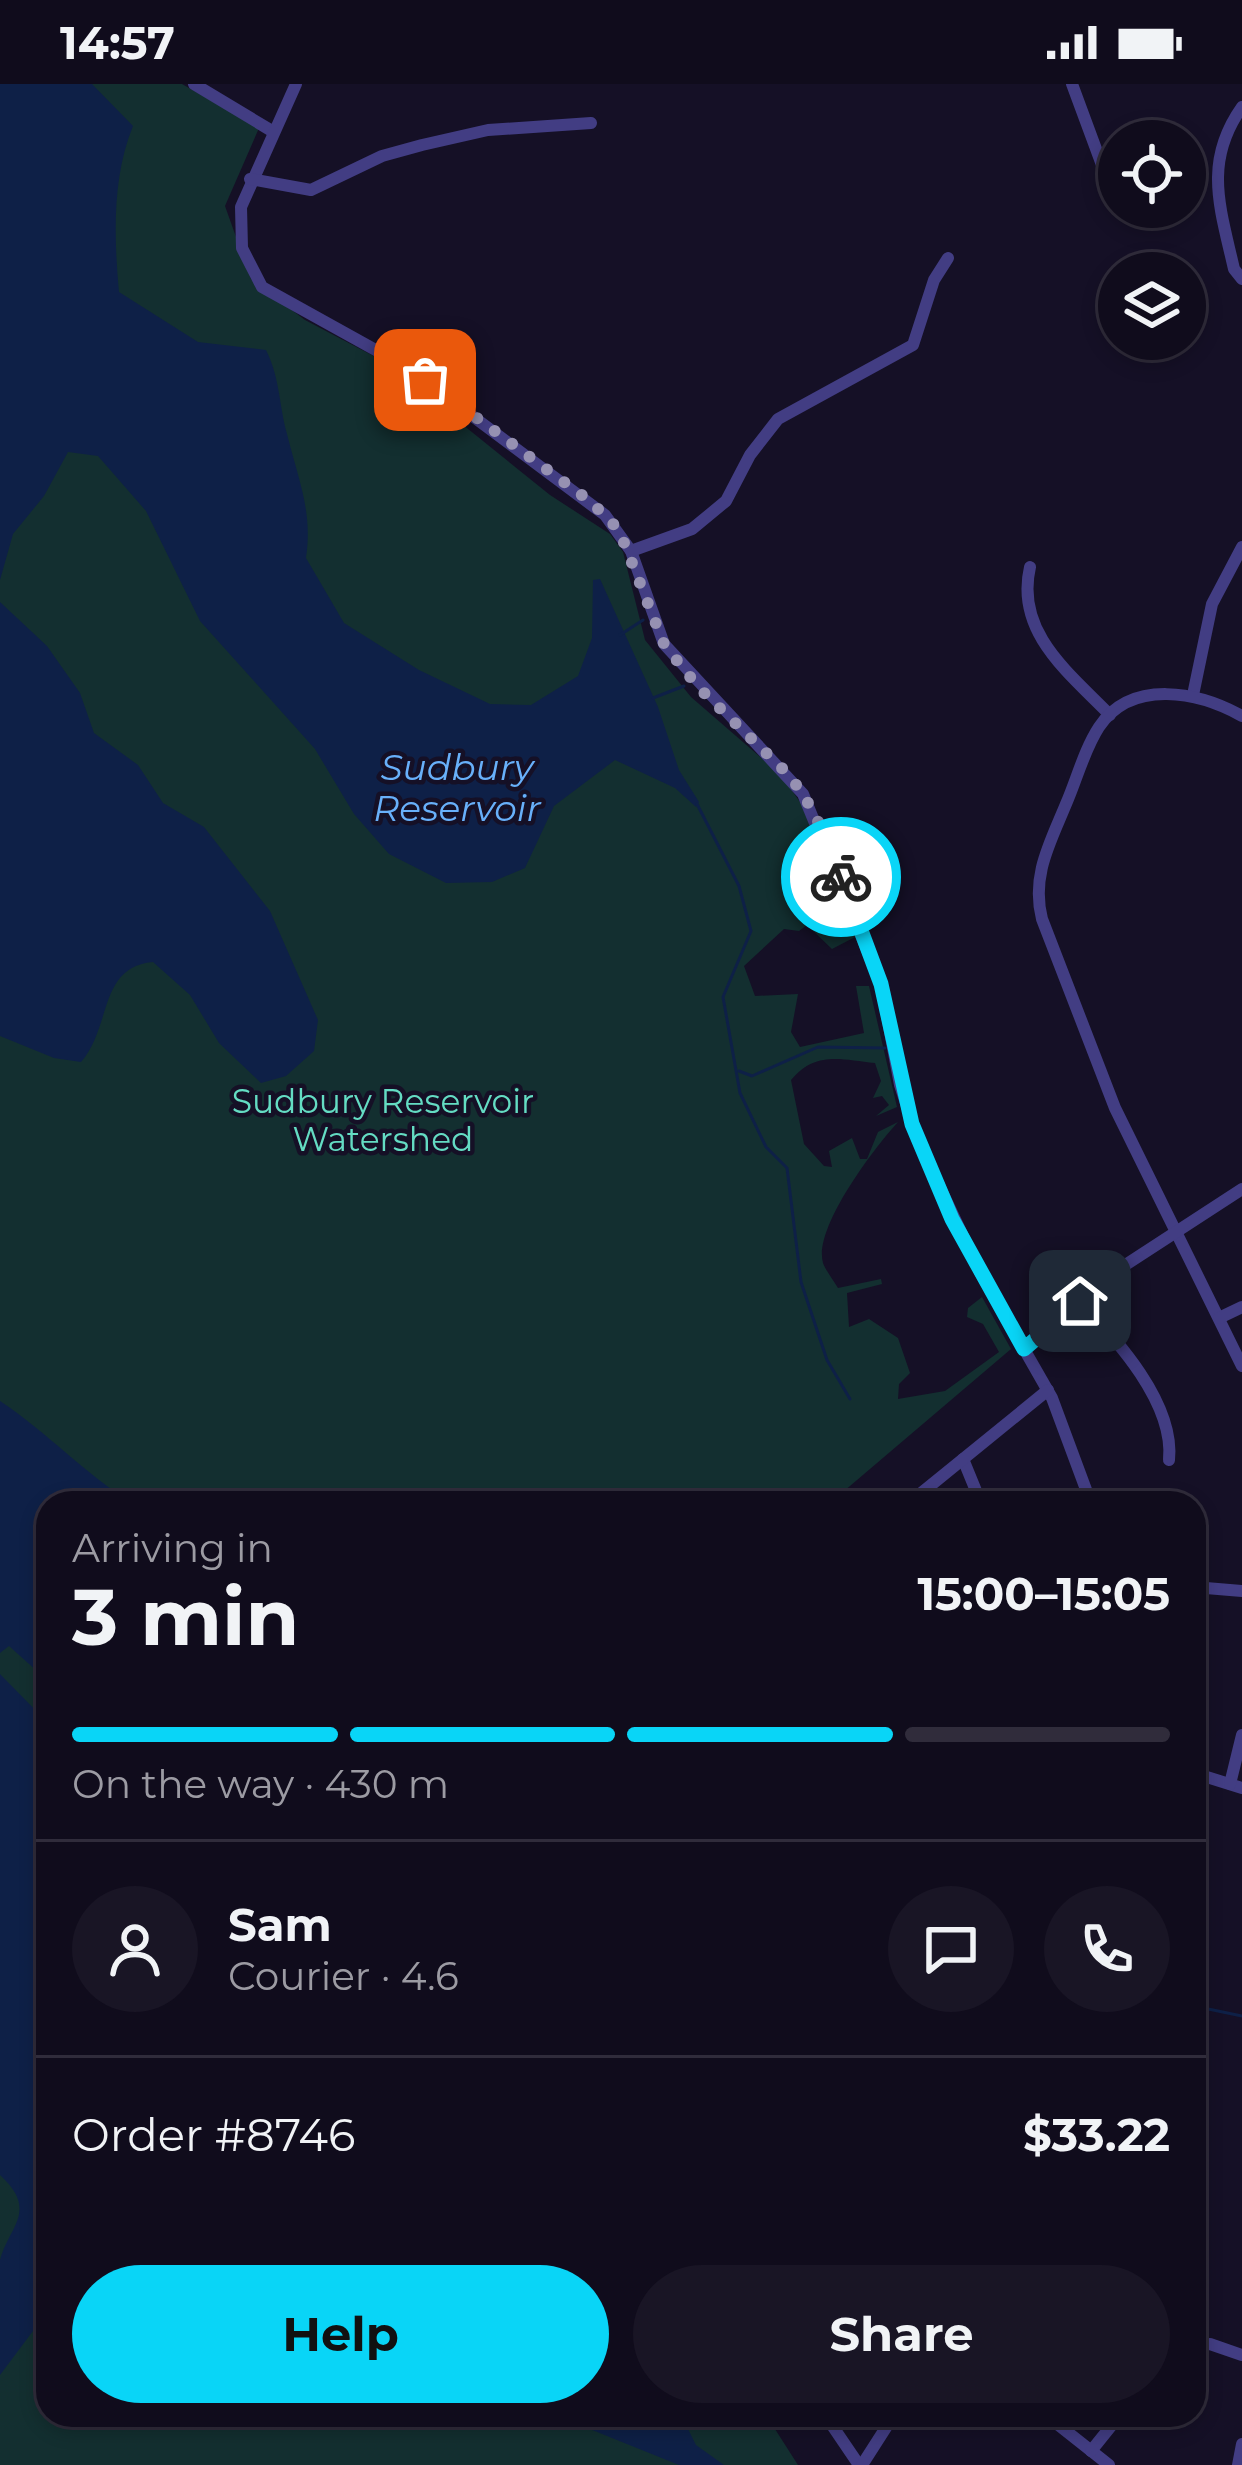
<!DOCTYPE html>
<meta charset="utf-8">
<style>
body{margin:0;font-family:Montserrat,sans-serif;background:#191525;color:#f1f3f6;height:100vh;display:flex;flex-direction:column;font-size:45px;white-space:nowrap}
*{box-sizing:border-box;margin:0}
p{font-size:39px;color:#9c9ba3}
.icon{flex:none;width:66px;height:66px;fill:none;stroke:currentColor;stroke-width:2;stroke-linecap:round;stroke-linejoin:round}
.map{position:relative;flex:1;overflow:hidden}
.sheet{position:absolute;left:36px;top:1407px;width:1170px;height:936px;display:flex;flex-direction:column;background:#100c1c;border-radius:36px;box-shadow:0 6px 18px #0003,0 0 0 3px #302c3b}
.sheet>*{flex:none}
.tools{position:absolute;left:1098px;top:36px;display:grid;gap:24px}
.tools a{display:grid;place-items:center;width:108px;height:108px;border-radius:50%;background:#100c1c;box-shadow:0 6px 18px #0003,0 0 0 3px #302c3b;font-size:60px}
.pin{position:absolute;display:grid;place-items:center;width:102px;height:102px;color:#fff;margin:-51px;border-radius:24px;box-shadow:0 6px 18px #0006}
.courier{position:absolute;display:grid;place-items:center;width:120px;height:120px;margin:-60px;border:9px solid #09d5f7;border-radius:50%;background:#fff;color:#222;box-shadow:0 3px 15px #0007}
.summary em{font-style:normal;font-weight:700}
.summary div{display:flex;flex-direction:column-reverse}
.summary{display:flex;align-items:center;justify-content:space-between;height:204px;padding:0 36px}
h1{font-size:78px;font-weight:700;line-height:90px}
.bar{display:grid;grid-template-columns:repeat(4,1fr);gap:18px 12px;align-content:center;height:144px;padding:0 36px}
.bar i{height:15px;border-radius:9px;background:#302c3b}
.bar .current{background:#09d5f7}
.bar p{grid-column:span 4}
.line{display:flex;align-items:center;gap:30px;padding:0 36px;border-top:3px solid #302c3b}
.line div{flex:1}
.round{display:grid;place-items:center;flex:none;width:126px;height:126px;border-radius:63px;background:#191525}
.cta{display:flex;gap:24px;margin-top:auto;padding:24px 36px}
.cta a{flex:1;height:138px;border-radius:72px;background:#09d5f7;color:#111;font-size:48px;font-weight:700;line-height:138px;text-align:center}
.cta a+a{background:#191525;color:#f1f3f6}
.status{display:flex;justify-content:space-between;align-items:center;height:84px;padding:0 60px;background:#100c1c;direction:ltr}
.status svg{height:33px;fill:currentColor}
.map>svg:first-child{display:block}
.green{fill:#132f30}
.water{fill:#0e2047}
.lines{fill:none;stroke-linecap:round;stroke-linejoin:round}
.stream{stroke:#0e2047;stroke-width:3}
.minor{stroke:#423d83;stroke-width:12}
.done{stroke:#9691b2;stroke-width:12;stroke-dasharray:0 21.6}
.route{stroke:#09d5f7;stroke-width:15}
.labels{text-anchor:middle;stroke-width:9;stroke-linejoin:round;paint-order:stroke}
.park-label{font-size:33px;fill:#64dcc3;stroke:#151026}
.water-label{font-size:36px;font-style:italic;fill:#68b0fa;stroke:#151026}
</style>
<div class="status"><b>14:57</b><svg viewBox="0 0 49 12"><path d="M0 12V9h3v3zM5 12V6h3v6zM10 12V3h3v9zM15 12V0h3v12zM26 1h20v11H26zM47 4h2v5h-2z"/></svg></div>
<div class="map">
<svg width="1242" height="2381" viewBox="0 0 1242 2381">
<rect width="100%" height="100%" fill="#151026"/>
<!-- green -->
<path class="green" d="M0,0H182L259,44L225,122L251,195L305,236L385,278L550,411L610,450L623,468L645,556L691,613L782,692L802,721L857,852L832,865L807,841L799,847L784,845L744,882L755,912L798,910L791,948L800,963L864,949L856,902H869L897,1023L876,1032L889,1021L882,1012L873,1014L881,997L875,979C840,975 815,967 791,996L804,1060L824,1082L832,1083L829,1067L852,1054L860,1075H867L878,1048L898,1038C875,1063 813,1144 823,1179C826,1187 834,1197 838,1204L881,1195L882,1200L847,1209L849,1243L869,1235L898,1254L910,1289L899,1300L898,1315L945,1307L999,1268L983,1240L967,1233L968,1224L982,1213L1011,1265L830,1419H48V2331H766L798,2381H0Z"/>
<!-- water -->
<g class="water">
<path d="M0,0H92L133,42C112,93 114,154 119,208L198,258L266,266C280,294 279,321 287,350C298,395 313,427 306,474L344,539L419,586L490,620L531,621L578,592L592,554L593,496L600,495L658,623L679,686L699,718L696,723L675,704L615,676L554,722L525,784L492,798L446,799L389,770L354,730L315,665L200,537L146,427L98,372L68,368L44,412L13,450L0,496Z"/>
<path d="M0,518L47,562L80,609L94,649L138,681L163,719L204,743L270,827L318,936L314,967L286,992L261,999L219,959L190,911L153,878C98,883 112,943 81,978L54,974L0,952Z"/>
<path d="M0,1317C48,1349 84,1389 132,1419H48V1597L9,1562L0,1569Z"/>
<path d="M0,1590L48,1639V2227L0,2291C0,2257 0,2209 0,2176C9,2142 39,2127 0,2091Z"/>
<path d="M555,2331H681L696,2361L724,2381H679Z"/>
</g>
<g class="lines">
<!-- stream -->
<g class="stream">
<path d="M620,551L643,536"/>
<path d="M653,614L684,602"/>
<path d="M697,720L739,802L751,847L723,913L740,1009L766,1063L787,1084L801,1198L827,1276L850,1315"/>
<path d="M739,987L752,992L818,963L885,964"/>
<path d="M1194,1922L1242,1932"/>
</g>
<!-- minor -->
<g class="minor">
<path d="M194,0L272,47"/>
<path d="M296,0L241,123L242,164L262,203L408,284L605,431L631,467L664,560L803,710L881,900L900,1001L919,1059L980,1188L1052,1314L1091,1419"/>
<path d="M1072,0L1109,100"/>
<path d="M1242,23C1203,78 1220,123 1234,185L1242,195"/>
<path d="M250,95L311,106L382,72L422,61L488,46L591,39"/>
<path d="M631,467L692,445L726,417L750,371L778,335L913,261L934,196L948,174"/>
<path d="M1030,483C1015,548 1068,588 1110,631"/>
<path d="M1193,611L1212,520L1242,463"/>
<path d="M1242,632C1199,608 1132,594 1099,643C1084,666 1077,695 1066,720C1050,759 1031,792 1042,835L1115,1024L1242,1282"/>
<path d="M1080,1217C1116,1255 1175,1319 1169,1376"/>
<path d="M1219,1234L1242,1223"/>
<path d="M1024,1265L1113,1189L1242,1105"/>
<path d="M963,1375L981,1419"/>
<path d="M909,1419L1048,1306"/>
<path d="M1194,1503L1242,1507"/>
<path d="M1194,1689L1242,1704"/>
<path d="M1230,1700L1242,1651"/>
<path d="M1194,2261L1210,2260L1242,2271"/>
<path d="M825,2331L859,2381"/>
<path d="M1031,2331L1056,2339L1109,2381"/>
<path d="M1091,2367L1120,2331"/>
<path d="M862,2381L894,2331"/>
<path d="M1238,2381L1242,2360"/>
</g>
</g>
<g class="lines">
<!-- done -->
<path class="done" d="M425,296L590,417L619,446L664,560L698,603L791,693L814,728L841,793"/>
<!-- route -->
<path class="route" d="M841,793L881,900L912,1040L952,1135L1024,1265L1080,1217"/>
</g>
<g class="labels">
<!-- park labels -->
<g class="park-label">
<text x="383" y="1029">Sudbury Reservoir<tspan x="383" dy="38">Watershed</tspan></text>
</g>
<!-- water labels -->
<g class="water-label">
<text x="457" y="696">Sudbury<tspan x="457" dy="41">Reservoir</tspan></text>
</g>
</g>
</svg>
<div class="tools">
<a><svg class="icon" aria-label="locate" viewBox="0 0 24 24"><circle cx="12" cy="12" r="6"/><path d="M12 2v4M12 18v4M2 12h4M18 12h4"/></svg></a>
<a><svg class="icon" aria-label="layers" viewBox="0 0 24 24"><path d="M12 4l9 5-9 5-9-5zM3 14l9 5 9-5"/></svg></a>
</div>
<div class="pin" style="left:425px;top:296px;background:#ea580c"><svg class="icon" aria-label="bag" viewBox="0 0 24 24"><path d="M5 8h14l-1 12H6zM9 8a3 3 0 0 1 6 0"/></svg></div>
<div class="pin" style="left:1080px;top:1217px;background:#1f2937"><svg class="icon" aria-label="home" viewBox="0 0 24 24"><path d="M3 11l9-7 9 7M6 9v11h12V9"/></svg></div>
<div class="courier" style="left:841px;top:793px"><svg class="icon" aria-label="bike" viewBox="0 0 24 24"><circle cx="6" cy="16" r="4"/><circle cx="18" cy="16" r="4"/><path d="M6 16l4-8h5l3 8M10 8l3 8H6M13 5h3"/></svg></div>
<section class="sheet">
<div class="summary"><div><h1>3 min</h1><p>Arriving in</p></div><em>15:00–15:05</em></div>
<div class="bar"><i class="current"></i><i class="current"></i><i class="current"></i><i></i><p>On the way · 430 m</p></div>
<div class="line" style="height:216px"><a class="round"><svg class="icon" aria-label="person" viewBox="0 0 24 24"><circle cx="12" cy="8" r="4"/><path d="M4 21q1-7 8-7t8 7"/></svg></a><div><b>Sam</b><p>Courier · 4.6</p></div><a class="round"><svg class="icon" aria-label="chat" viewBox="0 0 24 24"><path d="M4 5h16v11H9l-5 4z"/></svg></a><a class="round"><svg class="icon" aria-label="phone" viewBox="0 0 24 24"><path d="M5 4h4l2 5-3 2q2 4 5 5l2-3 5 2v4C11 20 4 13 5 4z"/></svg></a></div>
<div class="line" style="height:156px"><div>Order #8746</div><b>$33.22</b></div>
<div class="cta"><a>Help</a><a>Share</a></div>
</section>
</div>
